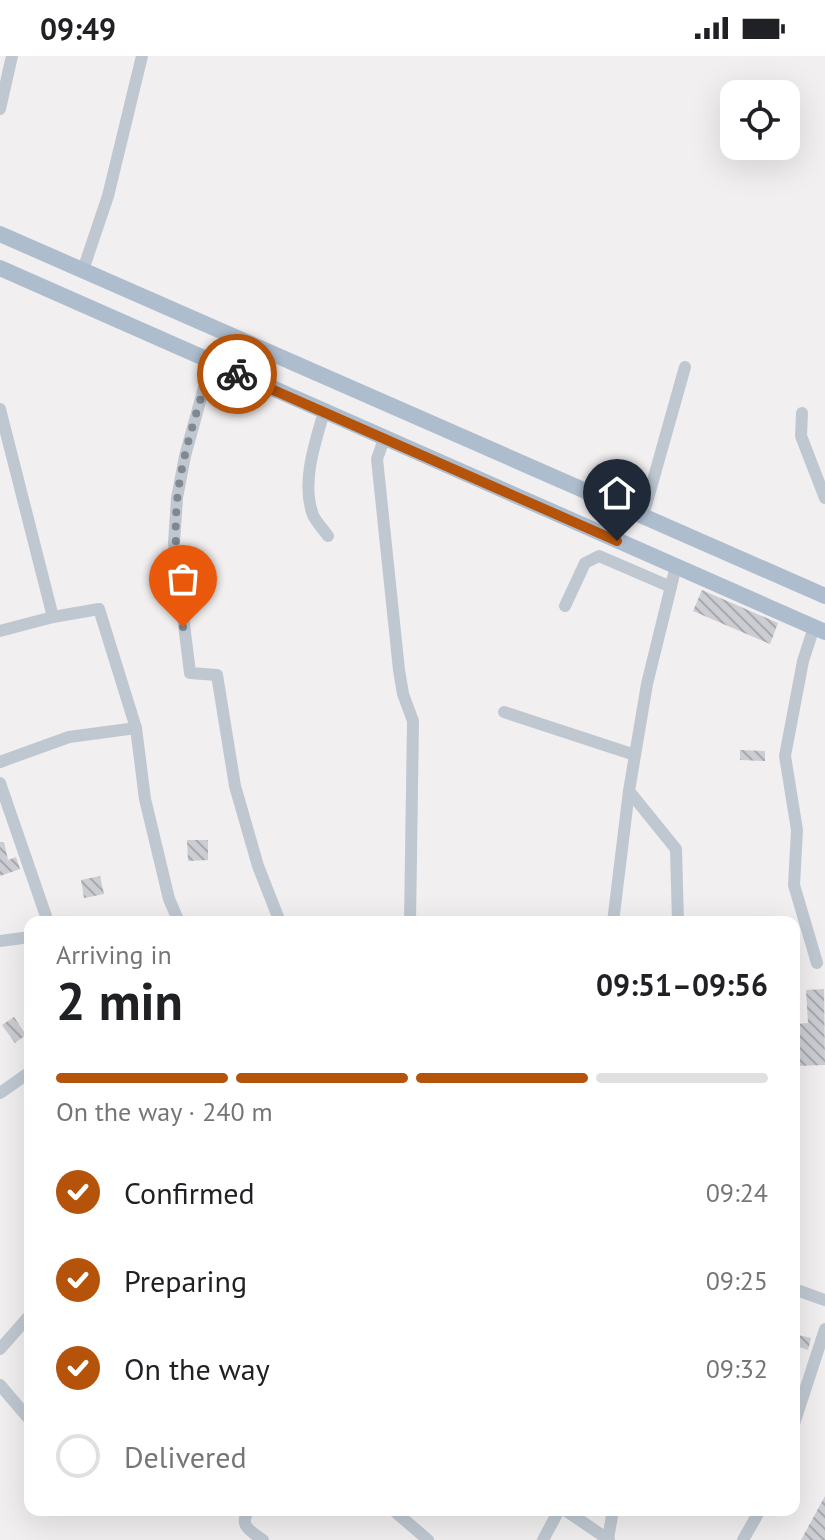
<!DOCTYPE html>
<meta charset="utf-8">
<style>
body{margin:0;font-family:"PT Sans",sans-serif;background:#f2f2f2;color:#202124;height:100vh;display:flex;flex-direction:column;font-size:30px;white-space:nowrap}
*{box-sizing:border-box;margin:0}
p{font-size:26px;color:#757577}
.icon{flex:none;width:44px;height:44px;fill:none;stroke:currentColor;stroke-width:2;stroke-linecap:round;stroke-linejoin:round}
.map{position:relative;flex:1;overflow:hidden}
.drawer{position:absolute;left:24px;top:860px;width:776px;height:600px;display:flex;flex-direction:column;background:#fff;border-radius:16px;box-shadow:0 8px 32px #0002}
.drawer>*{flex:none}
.controls{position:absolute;left:720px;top:24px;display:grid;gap:16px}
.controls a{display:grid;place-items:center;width:80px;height:80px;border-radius:16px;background:#fff;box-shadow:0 8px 32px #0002;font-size:40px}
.pin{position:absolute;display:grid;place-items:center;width:68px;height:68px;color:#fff;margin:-82px -34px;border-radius:50% 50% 50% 0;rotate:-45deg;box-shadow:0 0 8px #0007}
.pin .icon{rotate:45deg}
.courier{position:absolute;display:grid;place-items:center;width:80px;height:80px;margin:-40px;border:6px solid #b45309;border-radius:50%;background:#fff;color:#222;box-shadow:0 2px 10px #0007}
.headline em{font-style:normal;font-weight:800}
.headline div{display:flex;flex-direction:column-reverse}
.headline{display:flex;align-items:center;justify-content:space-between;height:136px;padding:0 32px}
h1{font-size:52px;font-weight:800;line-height:60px}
.bar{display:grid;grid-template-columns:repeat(4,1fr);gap:12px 8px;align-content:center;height:96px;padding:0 32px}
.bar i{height:10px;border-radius:6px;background:#e0e0e0}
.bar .active{background:#b45309}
.bar p{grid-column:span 4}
ol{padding:0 32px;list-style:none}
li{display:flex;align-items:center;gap:24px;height:88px}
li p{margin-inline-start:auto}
li .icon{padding:8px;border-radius:50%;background:#b45309;color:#fff;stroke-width:4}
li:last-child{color:#757577}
li i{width:44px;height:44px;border:4px solid #e0e0e0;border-radius:50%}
.status{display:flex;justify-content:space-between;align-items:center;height:56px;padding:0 40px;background:#fff;direction:ltr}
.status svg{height:22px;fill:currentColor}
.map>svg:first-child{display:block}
.building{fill:url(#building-back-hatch)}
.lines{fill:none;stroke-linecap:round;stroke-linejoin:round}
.minor{stroke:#bfc8d1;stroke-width:12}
.major{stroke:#aebdce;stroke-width:16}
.done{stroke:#82888f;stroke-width:8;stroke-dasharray:0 14.4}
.route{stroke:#b45309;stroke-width:10}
</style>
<div class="status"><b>09:49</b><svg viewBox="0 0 49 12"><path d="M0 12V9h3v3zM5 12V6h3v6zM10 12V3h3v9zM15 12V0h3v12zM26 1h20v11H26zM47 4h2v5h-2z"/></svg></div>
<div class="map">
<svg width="825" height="1484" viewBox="0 0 825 1484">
<defs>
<pattern id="building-back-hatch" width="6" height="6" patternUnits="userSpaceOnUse" patternTransform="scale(2)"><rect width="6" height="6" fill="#cbcdd3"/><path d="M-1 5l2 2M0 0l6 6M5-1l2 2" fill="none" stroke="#a7a9ae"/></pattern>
</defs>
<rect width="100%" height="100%" fill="#f1efef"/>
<!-- building -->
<g class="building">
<path d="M702,534L778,567L770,588L693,555Z"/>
<path d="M740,694L765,695V705L740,704Z"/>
<path d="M187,784H208V804L188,805Z"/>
<path d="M0,786H4L8,804L16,801L20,813L0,820Z"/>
<path d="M100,820L104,838L84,842L81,824Z"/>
<path d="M824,933L825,1009L794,1010V968L808,967L806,934Z"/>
<path d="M14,961L26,979L15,987L2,969Z"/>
<path d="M794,1278L811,1282L808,1294L794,1289Z"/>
<path d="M825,1440V1484H801Z"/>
</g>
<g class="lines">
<!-- minor -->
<g class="minor">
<path d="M0,53L12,0"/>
<path d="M83,214L108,140L142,0"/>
<path d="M211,306L185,400L177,442L174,487L190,617L217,619L235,730L258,810L280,866"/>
<path d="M0,353L53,561"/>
<path d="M324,356C315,387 301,427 313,459C316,466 323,473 328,480"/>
<path d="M802,357L801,380L825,442"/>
<path d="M384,383L377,403L399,614L403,638L413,665L410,866"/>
<path d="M643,460L685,311"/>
<path d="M565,550L585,507L599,500L671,531"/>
<path d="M814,571L803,605L785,700L797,774L794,829L817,907"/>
<path d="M0,575L53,561L99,553L136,672L145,743L169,843L179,866"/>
<path d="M504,656L635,699"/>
<path d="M0,706L69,681L136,672"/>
<path d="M0,727L48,866"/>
<path d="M629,735L676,793L678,866"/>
<path d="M613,866L629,735L647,628L676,510"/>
<path d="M0,885L30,881"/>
<path d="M0,1037L30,1016"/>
<path d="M794,1233L825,1244"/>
<path d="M0,1293L30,1259"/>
<path d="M0,1329L30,1364"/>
<path d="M794,1368L825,1273"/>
<path d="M249,1454C238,1469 250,1475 263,1484"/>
<path d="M393,1454L428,1484"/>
<path d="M565,1454L609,1484"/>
<path d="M608,1483L613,1454"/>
<path d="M543,1484L559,1454"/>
<path d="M743,1484L760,1454"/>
</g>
<!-- major -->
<g class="major">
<path d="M0,178L825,540"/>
<path d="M0,212L825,576"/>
</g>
</g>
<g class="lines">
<!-- done -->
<path class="done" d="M183,571C179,529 173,488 177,446C181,399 199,352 211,306L237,318"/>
<!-- route -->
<path class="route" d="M237,318L617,485"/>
</g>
</svg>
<div class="controls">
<a><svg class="icon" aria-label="locate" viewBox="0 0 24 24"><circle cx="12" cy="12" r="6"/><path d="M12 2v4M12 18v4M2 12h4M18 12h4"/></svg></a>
</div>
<div class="pin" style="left:183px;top:571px;background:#ea580c"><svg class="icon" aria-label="bag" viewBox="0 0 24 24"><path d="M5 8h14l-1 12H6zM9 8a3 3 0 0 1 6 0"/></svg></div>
<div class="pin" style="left:617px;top:485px;background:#1f2937"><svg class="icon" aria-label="home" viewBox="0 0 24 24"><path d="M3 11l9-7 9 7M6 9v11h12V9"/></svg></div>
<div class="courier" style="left:237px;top:318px"><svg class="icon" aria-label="bike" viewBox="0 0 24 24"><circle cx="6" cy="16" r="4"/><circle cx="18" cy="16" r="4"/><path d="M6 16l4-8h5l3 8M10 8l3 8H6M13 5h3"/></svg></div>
<section class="drawer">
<div class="headline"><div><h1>2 min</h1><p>Arriving in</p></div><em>09:51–09:56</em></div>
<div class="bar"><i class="active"></i><i class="active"></i><i class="active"></i><i></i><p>On the way · 240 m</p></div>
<ol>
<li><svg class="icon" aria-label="check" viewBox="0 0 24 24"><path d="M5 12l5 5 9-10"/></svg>Confirmed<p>09:24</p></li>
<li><svg class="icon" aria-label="check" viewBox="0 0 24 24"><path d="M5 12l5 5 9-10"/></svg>Preparing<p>09:25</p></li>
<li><svg class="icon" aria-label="check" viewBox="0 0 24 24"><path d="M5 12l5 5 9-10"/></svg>On the way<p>09:32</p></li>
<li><i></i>Delivered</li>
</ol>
</section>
</div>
